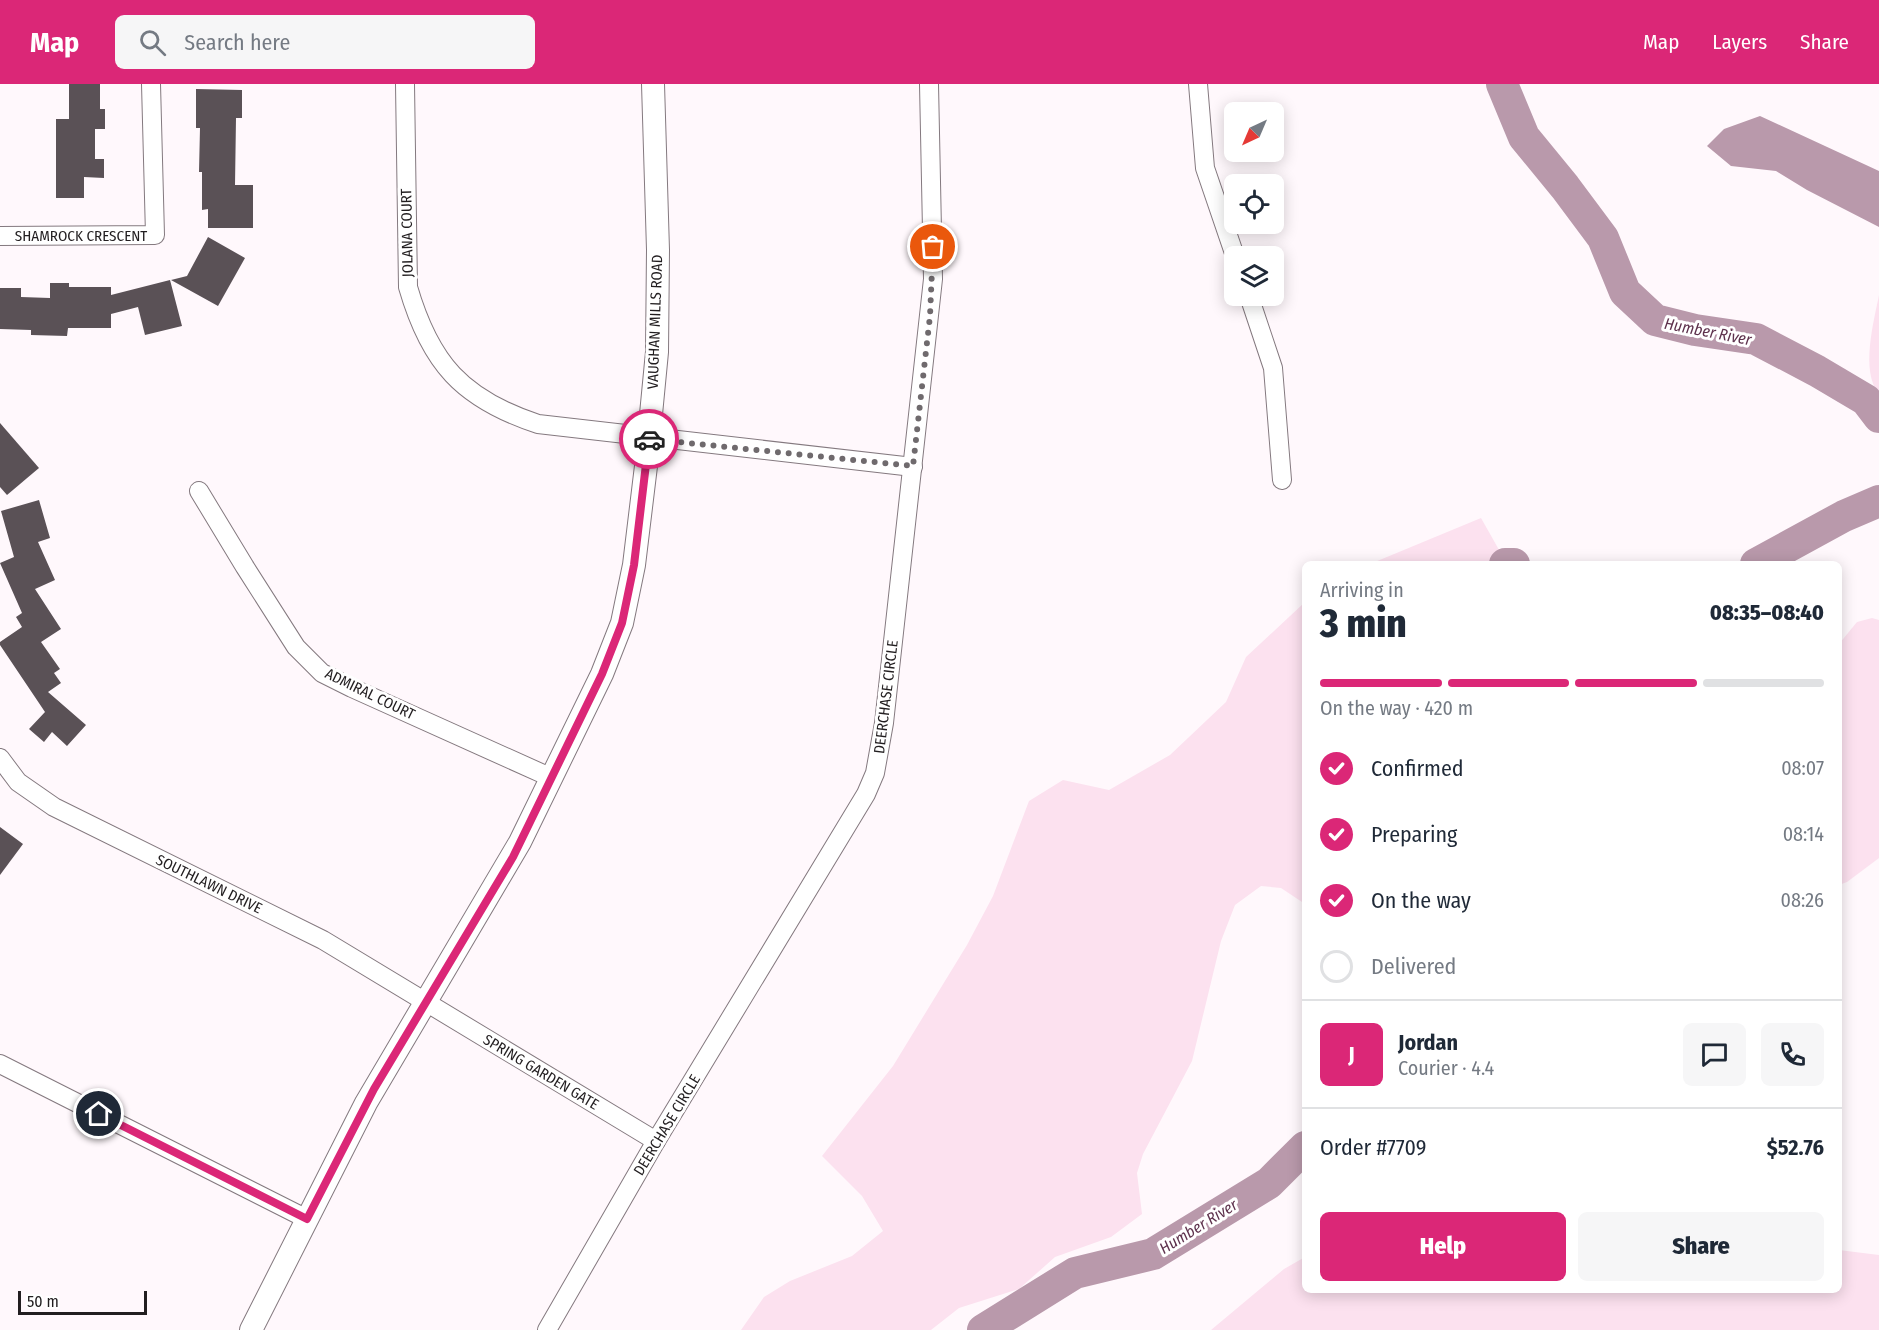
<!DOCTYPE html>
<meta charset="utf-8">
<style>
body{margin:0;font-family:"Fira Sans Condensed",sans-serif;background:#f6f6f7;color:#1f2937;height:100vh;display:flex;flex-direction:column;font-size:22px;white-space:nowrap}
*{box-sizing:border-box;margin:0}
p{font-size:20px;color:#747a83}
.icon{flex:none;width:33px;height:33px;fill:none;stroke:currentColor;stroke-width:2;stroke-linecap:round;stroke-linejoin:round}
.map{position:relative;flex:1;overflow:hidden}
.panel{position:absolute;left:1302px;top:477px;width:540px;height:732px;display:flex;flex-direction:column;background:#fff;border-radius:9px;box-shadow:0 3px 15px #0003}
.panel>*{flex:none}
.needle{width:39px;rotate:224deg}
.buttons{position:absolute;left:1224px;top:18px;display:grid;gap:12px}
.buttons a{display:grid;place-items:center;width:60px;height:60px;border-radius:9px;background:#fff;box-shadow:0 3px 15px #0003;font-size:30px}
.scale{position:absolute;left:18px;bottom:15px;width:129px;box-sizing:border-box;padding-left:6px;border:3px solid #221e20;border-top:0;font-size:16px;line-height:21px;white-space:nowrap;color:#221e20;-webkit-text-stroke:4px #fff;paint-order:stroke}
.pin{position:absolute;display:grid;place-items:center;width:51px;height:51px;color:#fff;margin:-26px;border:3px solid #fff;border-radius:50%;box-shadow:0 2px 6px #0007}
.courier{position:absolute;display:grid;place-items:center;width:60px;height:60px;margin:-30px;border:4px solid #db2777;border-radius:50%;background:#fff;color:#222;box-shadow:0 2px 8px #0007}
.head em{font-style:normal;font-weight:800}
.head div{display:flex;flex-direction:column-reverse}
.head{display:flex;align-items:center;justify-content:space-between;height:102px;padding:0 18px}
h1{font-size:39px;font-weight:800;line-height:45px}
.bar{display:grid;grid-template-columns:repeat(4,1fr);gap:9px 6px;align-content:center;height:72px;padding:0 18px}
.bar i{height:8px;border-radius:4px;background:#e0e1e3}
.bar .active{background:#db2777}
.bar p{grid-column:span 4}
.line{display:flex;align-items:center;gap:15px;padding:0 18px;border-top:2px solid #e0e1e3}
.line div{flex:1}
.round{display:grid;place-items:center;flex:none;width:63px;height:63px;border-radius:9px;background:#f6f6f7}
ol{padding:0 18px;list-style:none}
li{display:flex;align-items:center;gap:18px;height:66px}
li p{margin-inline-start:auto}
li .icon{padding:6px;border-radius:50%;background:#db2777;color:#fff;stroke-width:4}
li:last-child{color:#747a83}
li i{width:33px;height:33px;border:3px solid #e0e1e3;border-radius:50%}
.primary-button{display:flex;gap:12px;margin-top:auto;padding:12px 18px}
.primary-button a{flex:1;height:69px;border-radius:9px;background:#db2777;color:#fff;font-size:24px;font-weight:800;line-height:69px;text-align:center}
.primary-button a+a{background:#f6f6f7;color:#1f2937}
header{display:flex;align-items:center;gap:36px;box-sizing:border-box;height:84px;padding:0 30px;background:#db2777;color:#fff}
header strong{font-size:28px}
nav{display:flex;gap:33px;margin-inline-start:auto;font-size:21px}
.search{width:420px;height:54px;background:#f6f6f7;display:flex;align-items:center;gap:15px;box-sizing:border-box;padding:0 21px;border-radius:9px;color:#747a83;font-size:22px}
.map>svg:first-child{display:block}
.green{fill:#fce1ef}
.water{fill:#b999ab}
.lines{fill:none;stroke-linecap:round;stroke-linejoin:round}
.river{stroke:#b999ab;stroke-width:32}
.building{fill:#5a5156}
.minor-casing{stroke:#84797f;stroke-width:20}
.tertiary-casing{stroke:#84797f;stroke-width:24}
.minor{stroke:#fff;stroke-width:18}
.tertiary{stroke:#fff;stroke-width:22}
.done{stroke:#6f6a6d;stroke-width:6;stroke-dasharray:0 10.8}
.route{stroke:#db2777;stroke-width:8}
.labels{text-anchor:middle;stroke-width:6;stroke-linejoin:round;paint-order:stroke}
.street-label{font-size:15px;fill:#221e20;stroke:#fff}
.water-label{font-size:16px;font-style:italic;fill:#5e324d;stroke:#fff}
</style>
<header>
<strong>Map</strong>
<div class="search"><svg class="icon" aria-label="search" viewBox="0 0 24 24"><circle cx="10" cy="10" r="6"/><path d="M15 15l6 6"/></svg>Search here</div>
<nav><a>Map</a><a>Layers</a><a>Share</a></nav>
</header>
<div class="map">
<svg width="1879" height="1246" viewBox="0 0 1879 1246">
<rect width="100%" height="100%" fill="#fff8fc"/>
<!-- green -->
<g class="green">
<path d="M1879,211V310C1860,287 1874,237 1879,211Z"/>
<path d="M1481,434L1507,480H1370Z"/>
<path d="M1305,518V820L1281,804L1261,802L1235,821L1221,857L1192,977L1143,1070L1137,1089L1142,1130L1111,1153L1055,1173L1019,1205L959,1224L931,1246H741L764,1213L790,1197L852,1172L883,1147L862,1112L822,1072L893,982L967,861L993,812L1029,717L1063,696L1109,706L1170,671L1226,618L1246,573Z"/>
<path d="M1872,534L1879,536V774L1847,798L1839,801V560L1857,538Z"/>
<path d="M1839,1166L1879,1171V1246H1211L1284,1185L1305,1173V1206H1839Z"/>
</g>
<!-- water -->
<path class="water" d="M1760,32L1879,87V143L1807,106L1776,87L1731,82L1707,62L1724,45Z"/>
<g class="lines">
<!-- river -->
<g class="river">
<path d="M1502,0L1524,53L1565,103L1603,154L1625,208L1655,236L1695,246L1756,255L1817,287L1866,316L1879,333"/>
<path d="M1505,480H1514"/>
<path d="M1756,480L1844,432L1879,417"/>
<path d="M983,1246L1075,1189L1153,1170L1269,1099L1305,1063"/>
</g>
</g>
<!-- building -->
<g class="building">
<path d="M69,0H100V25H105V45H95V75H104V94L84,93V114H56V35H69Z"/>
<path d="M196,5L242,6V34H236L235,101H253V144H208V125L202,126V88H199L200,44H196Z"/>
<path d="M208,153L245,174L218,222L171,196L187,192Z"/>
<path d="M170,196L182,242L145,251L138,223L111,230V244H68L67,252L31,251V246L0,245V204H21V213L50,214V199H69V203H111V211Z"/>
<path d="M0,339L39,384L7,411L0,403Z"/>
<path d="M39,416L50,454L38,458L55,496L35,505L61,545L41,558L60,585L54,589L61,599L48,608L86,641L67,662L52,648L44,658L29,645L45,628L0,561V558L22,543L16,533L22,529L0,479L14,473L1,427Z"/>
<path d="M0,743L23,760L0,791Z"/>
</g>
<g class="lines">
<!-- minor casing -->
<g class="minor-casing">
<g id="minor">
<path d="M405,0L408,203C430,279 462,315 538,340L913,383"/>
<path d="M1198,0L1205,84L1235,172"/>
<path d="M0,152L155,151L151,0"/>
<path d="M1249,212L1273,284L1282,396"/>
<path d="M199,407L245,483L296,563L322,589L352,604L552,694"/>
<path d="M0,674L18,698L54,723L323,856L656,1057"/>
<path d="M0,980L307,1135"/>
<path d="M547,1246L656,1057L866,710L875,689L884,639L933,195L929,0"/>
</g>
</g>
<!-- tertiary casing -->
<g class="tertiary-casing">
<path id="tertiary" d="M251,1246L366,1019L520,758L602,590L622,539L634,481L646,382L657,268L658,166L653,0"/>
</g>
<!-- minor -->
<use href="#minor" class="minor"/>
<!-- tertiary -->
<use href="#tertiary" class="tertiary"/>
</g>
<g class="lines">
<!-- done -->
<path class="done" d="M649,355L913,382L930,232L933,163"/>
<!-- route -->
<path class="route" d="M99,1030L307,1135L374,1005L513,773L602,590L622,539L634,481L649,355"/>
</g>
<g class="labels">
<!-- street labels -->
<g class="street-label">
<text transform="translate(407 149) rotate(-91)" y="5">JOLANA COURT</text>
<text x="81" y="157">SHAMROCK CRESCENT</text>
<text transform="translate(655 238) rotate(-88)" y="5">VAUGHAN MILLS ROAD</text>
<text transform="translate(370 610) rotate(26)" y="5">ADMIRAL COURT</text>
<text transform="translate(886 613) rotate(-83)" y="5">DEERCHASE CIRCLE</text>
<text transform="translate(209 800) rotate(26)" y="5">SOUTHLAWN DRIVE</text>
<text transform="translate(541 988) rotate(31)" y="5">SPRING GARDEN GATE</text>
<text transform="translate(667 1041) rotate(-59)" y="5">DEERCHASE CIRCLE</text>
</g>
<!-- water labels -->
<g class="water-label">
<text transform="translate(1708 247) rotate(11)" y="6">Humber River</text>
<text transform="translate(1198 1142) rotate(-32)" y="6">Humber River</text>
</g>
</g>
</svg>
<div class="buttons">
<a><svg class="needle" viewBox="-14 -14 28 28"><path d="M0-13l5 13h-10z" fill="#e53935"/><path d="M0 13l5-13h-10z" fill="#747a83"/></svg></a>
<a><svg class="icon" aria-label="locate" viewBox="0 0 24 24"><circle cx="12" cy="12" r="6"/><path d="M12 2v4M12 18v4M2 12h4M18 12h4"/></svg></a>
<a><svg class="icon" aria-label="layers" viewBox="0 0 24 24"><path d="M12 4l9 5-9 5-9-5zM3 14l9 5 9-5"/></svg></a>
</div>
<div class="scale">50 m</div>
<div class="pin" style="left:933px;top:163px;background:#ea580c"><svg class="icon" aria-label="bag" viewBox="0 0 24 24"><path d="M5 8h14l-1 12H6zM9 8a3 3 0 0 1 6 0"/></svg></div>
<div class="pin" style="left:99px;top:1030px;background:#1f2937"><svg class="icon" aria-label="home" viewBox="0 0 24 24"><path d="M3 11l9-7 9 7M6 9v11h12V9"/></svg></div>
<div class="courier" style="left:649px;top:355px"><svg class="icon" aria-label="car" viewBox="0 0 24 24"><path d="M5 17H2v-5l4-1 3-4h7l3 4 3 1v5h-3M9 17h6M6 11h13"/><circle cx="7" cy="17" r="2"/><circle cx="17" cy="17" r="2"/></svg></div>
<section class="panel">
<div class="head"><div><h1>3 min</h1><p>Arriving in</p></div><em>08:35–08:40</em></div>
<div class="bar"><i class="active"></i><i class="active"></i><i class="active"></i><i></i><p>On the way · 420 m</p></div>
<ol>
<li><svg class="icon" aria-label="check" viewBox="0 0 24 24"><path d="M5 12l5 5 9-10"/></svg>Confirmed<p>08:07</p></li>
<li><svg class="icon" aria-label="check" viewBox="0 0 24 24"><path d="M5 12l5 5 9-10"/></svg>Preparing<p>08:14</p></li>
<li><svg class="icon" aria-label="check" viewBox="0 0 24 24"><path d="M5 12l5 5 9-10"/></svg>On the way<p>08:26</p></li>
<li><i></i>Delivered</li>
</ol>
<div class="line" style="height:108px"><b class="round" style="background:#db2777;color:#fff">J</b><div><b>Jordan</b><p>Courier · 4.4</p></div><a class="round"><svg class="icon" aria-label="chat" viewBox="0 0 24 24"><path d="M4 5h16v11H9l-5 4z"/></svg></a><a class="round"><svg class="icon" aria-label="phone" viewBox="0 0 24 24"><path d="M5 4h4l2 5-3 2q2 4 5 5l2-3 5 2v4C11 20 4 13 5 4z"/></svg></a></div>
<div class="line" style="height:78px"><div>Order #7709</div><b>$52.76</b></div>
<div class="primary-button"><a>Help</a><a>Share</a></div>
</section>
</div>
